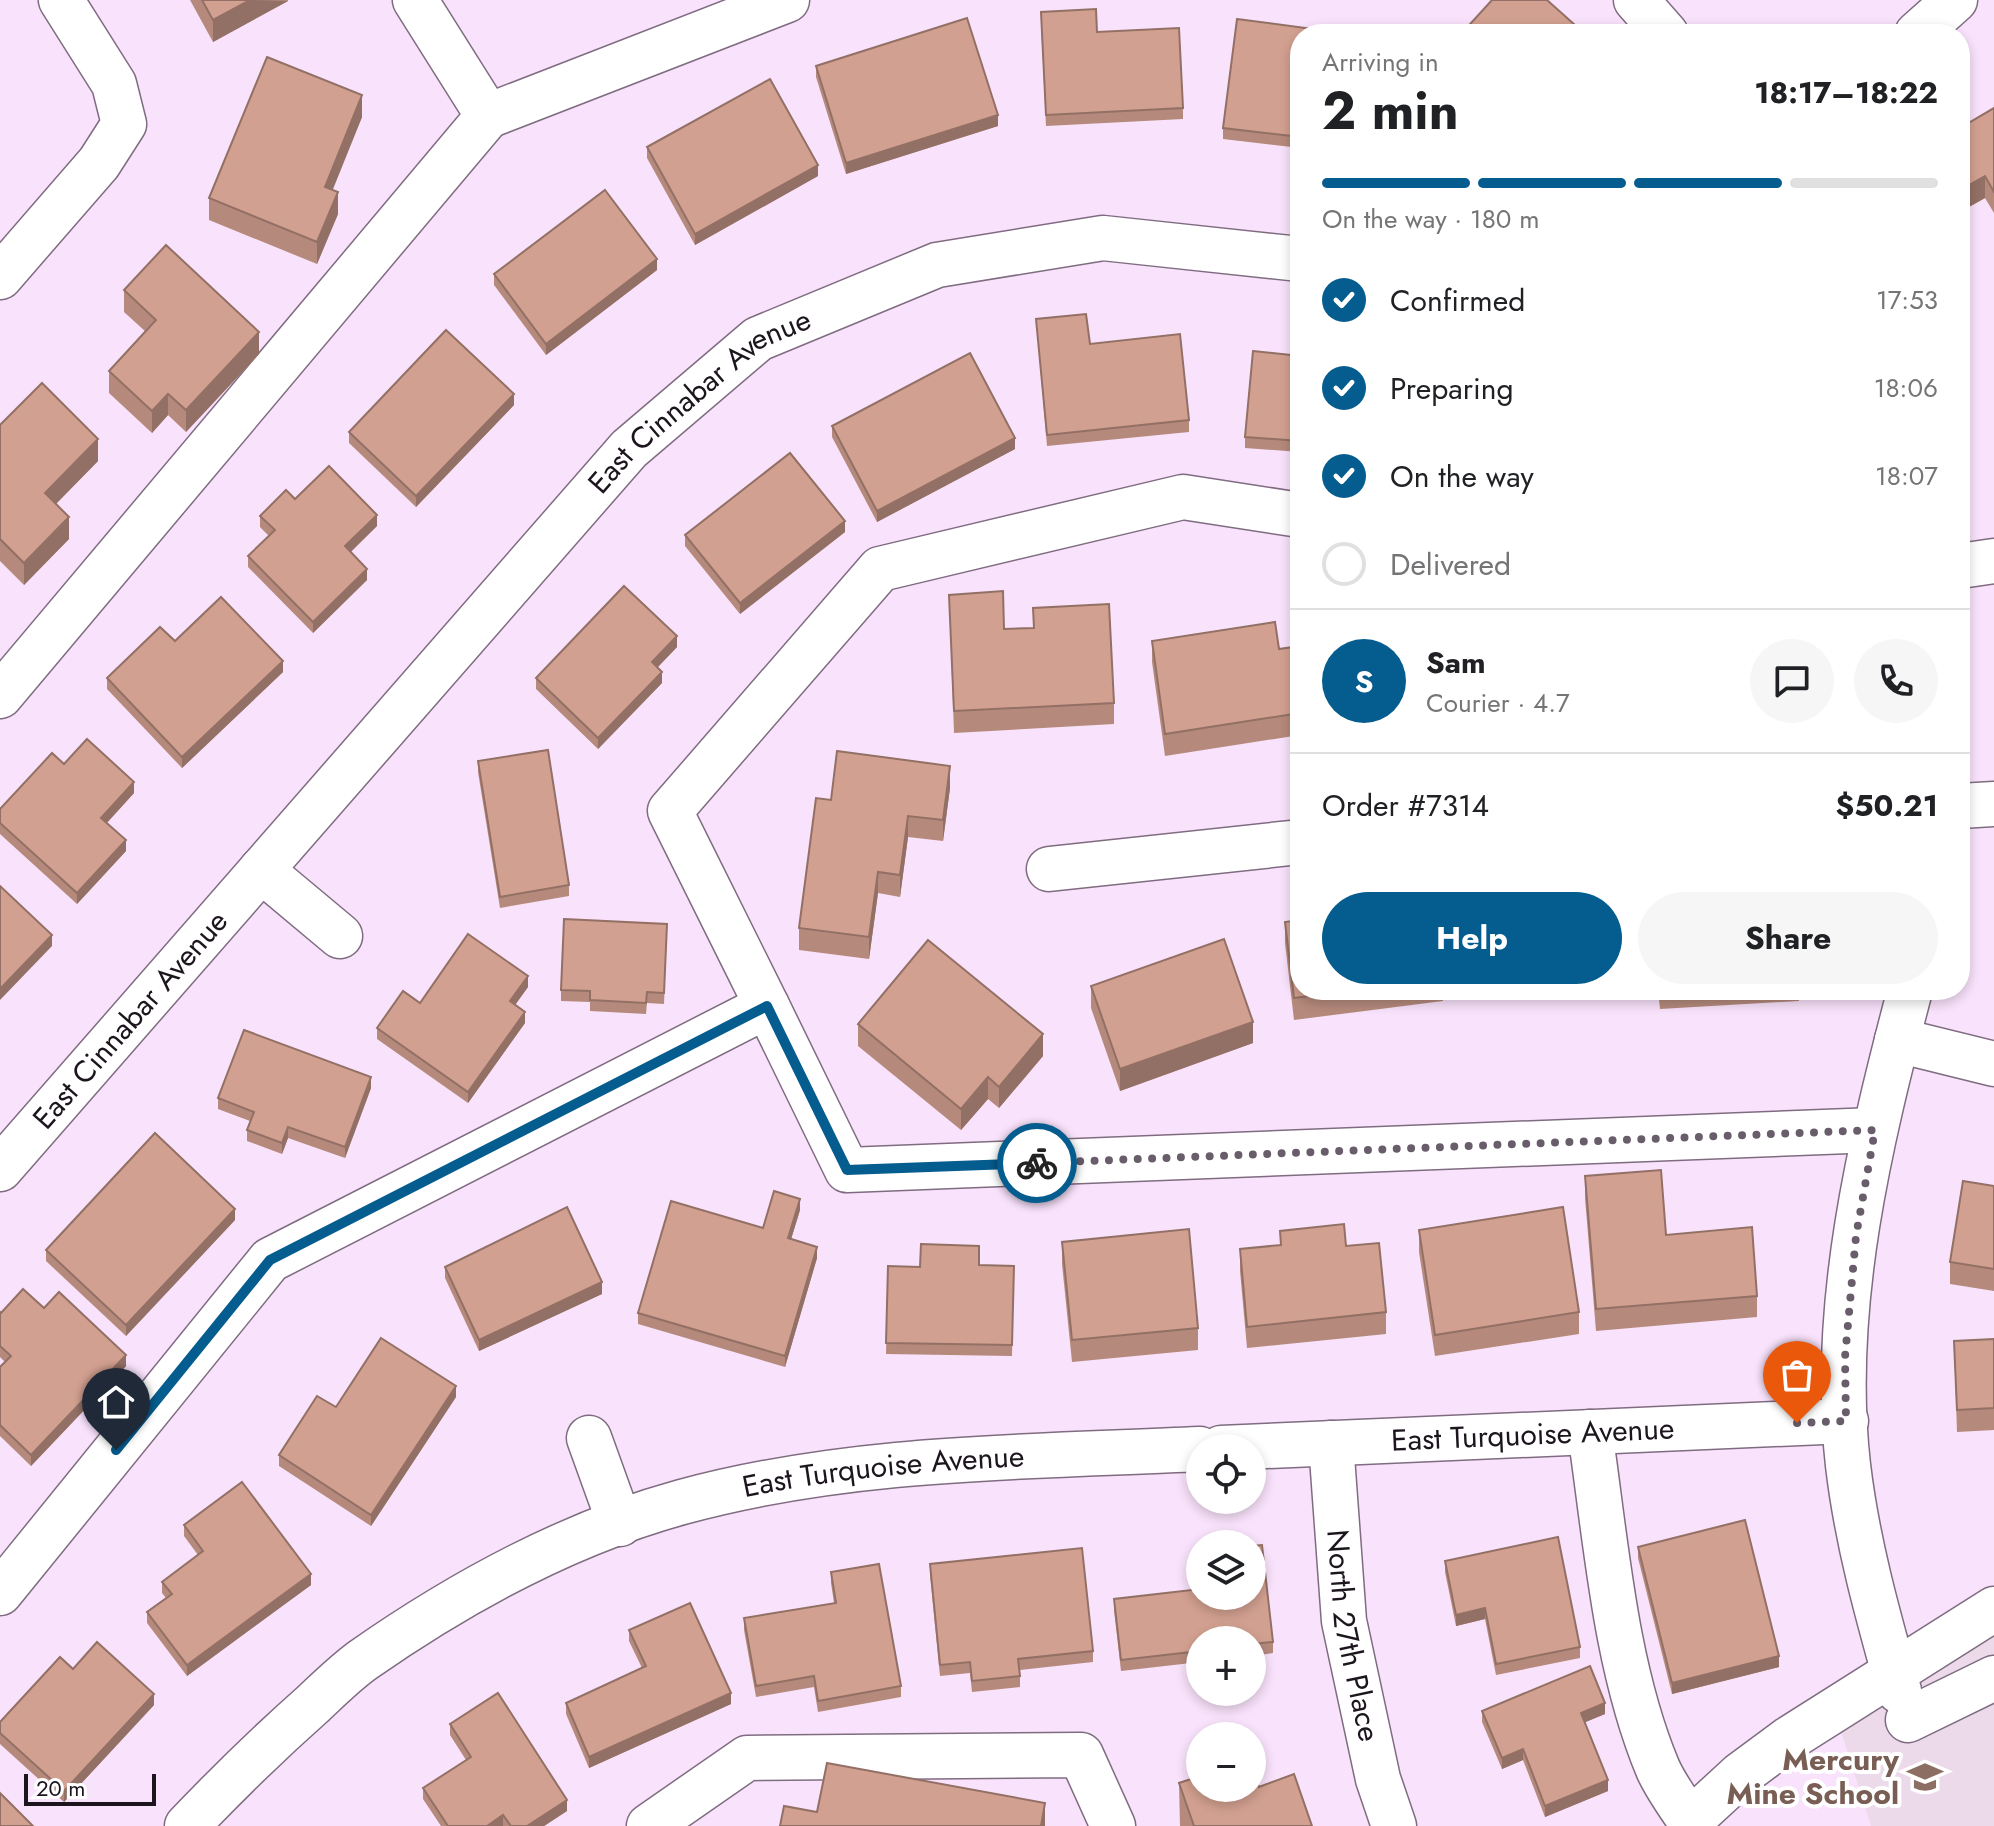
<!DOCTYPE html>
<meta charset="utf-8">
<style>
body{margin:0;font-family:Jost,sans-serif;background:#f6f6f6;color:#202124;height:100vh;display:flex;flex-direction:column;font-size:30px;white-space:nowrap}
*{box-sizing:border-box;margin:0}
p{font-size:26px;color:#757577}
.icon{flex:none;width:44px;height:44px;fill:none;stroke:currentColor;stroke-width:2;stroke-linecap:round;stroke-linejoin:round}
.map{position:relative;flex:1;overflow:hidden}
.side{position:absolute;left:1290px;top:24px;width:680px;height:976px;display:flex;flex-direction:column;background:#fff;border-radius:32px;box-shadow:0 4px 12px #0003}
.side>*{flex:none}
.fabs{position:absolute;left:1186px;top:1434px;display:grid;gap:16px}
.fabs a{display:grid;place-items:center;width:80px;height:80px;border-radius:50%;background:#fff;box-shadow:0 4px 12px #0003;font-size:40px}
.scale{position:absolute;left:24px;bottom:20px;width:132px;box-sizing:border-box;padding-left:8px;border:4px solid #1c151d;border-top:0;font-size:22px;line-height:28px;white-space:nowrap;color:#1c151d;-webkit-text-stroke:6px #fff;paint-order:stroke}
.pin{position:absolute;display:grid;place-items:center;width:68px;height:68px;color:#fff;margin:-82px -34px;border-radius:50% 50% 50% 0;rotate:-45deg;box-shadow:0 0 8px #0007}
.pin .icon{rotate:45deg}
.courier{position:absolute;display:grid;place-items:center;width:80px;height:80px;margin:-40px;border:6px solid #055c8e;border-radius:50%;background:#fff;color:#222;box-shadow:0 2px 10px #0007}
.summary em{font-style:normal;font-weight:700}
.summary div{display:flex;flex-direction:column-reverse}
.summary{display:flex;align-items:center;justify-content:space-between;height:136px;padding:0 32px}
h1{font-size:52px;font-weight:700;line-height:60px}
.bar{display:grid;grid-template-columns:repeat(4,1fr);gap:12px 8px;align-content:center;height:96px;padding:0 32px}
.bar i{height:10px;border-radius:6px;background:#e0e0e0}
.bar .selected{background:#055c8e}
.bar p{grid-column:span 4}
.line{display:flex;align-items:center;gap:20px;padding:0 32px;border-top:2px solid #e0e0e0}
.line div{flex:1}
.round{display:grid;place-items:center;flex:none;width:84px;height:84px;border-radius:42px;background:#f6f6f6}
ol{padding:0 32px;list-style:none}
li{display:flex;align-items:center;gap:24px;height:88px}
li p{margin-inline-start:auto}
li .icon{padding:8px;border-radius:50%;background:#055c8e;color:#fff;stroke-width:4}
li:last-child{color:#757577}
li i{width:44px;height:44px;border:4px solid #e0e0e0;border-radius:50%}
.primary-button{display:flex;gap:16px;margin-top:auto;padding:16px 32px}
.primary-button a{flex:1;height:92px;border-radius:48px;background:#055c8e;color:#fff;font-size:32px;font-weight:700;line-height:92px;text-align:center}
.primary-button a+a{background:#f6f6f6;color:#202124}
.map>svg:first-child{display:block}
.education{fill:#ecdaeb}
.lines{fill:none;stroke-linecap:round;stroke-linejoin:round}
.minor-casing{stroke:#7f6c81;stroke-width:47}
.minor{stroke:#fff;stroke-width:44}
.wall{fill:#b58a7c}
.shaded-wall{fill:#937065}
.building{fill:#d2a090;stroke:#937065;stroke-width:2}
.done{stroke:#695d6b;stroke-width:8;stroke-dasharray:0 14.4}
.route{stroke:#055c8e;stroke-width:10}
.labels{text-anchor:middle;stroke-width:8;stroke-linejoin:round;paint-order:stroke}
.street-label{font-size:30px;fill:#1c151d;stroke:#fff}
.education-label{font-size:30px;font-weight:bold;fill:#785e54;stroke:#fff;text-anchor:end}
</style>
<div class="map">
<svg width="1994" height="1826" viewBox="0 0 1994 1826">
<rect width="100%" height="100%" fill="#f9e2fb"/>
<!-- education -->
<path class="education" d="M1994,1634V1826H1871L1840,1728Z"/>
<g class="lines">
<!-- minor casing -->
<g class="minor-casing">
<g id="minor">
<path d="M415,0L488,116"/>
<path d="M1636,0L1666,34"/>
<path d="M1917,34L1955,0"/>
<path d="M0,277L99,163L124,124L114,84L61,0"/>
<path d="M1960,566L1994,561"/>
<path d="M0,696L488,116L787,0"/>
<path d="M1960,806L1994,804"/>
<path d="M1049,869L1300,842"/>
<path d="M261,870L340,936"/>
<path d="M767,1006L670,811L880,569L1183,497L1300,515"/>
<path d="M1897,1040L1994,1064"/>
<path id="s1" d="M0,1169L629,449L758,339L937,265L1103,238L1300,259"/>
<path d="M1590,1432C1606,1541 1615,1667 1658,1769C1666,1787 1679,1804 1690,1821L1740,1775L1790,1738L1994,1609"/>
<path d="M589,1438L620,1524"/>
<path id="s2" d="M1331,1443L1344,1621L1378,1779L1394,1826"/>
<path id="s3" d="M1221,1448L1846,1421"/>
<path d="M0,1593L270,1260L767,1006L847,1170L1875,1130"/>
<path d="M1899,1691C1878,1616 1857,1542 1848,1465C1830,1306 1870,1142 1910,990"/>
<path d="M1908,1720L1994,1678"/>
<path id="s4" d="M187,1826C227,1784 269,1743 313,1704C329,1689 345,1673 363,1660C459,1593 569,1533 682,1502C850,1456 1028,1457 1200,1449"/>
<path d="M649,1826L747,1758L1081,1755L1113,1826"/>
</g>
</g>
<!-- minor -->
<use href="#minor" class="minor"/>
</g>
<!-- wall -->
<g class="wall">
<path d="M190,0H288V1L213,42Z"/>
<path d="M1041,23L1097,32L1183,108V119L1046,126Z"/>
<path d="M1300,34V148L1223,139V128Z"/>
<path d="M816,66L998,126L846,174L816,77Z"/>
<path d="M1994,108V213L1985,198L1960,212Z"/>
<path d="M362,117L332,190L338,214L317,264L209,220V198Z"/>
<path d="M647,147L818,176L695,245L647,158Z"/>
<path d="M657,270L546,355L494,285V274Z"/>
<path d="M124,290L259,354L186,432L168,415L152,433L109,393V371L146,332L124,312Z"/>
<path d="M1036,319L1090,344L1189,420V432L1047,446Z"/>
<path d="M1300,356V452L1245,448V437Z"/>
<path d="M514,405L416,507L349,443V432Z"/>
<path d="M0,425L98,461L56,504L69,539L24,585L0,561Z"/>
<path d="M832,426L1015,449L877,522L832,437Z"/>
<path d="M295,499L377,526L351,552L367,580L313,633L248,567V556L269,536L260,527V516Z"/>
<path d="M845,532L740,614L685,546V535Z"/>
<path d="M949,595L1004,629L1033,628V608L1114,703V724L954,733Z"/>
<path d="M175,641L283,672L182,768L107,689V678Z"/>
<path d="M1152,641L1279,649L1300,646V735L1165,756L1152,662Z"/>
<path d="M677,647L658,667L662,683L598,749L536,689V678Z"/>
<path d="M478,761L569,885V896L500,908L478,772Z"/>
<path d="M64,764L134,793L107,823L126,851L77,904L0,834V809Z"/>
<path d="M950,788L943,841L908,837L900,897L878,893L869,959L799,950V928L831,800Z"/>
<path d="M1285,922L1300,990H1443V1001L1294,1020L1285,943Z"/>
<path d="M667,924L664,1004L647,1003L646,1014L590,1011V1002L561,1001V990Z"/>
<path d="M1091,986L1253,1043L1120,1091L1091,1008Z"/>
<path d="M528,987L515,1005L525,1023L468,1103L377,1039V1028L420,1003Z"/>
<path d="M1475,990H1528L1477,999Z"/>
<path d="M1658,990H1799V1001L1660,1009Z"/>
<path d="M858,1024L1043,1056L999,1108L988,1099L961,1130L858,1046Z"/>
<path d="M371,1088L345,1158L288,1138L282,1154L247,1141V1130L250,1121L218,1109V1098Z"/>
<path d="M1585,1176L1666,1235L1757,1296V1317L1596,1331L1585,1198Z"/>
<path d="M1994,1186V1291L1950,1284V1262Z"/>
<path d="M800,1210L791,1239L817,1258L785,1367L638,1324V1313L763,1228Z"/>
<path d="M235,1220L126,1336L46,1261V1250Z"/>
<path d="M1419,1230L1579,1312V1334L1435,1356L1419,1252Z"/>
<path d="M1280,1231L1346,1246L1386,1312V1334L1247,1348L1240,1271V1249L1280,1245Z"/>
<path d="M1062,1242L1198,1328V1350L1072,1362L1062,1264Z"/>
<path d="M979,1265L1014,1266L1012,1356L886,1354L888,1266L920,1267Z"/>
<path d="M445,1267L602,1294L479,1351L445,1278Z"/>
<path d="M44,1308L126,1366L31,1466L0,1436V1367L5,1362L0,1357V1312Z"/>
<path d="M1994,1339V1430L1957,1432L1954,1341Z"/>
<path d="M456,1397L371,1526L279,1466V1455Z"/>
<path d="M184,1525L311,1585L187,1676L147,1623V1612L166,1598L162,1593V1582L198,1555L184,1536Z"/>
<path d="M1638,1547L1779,1667L1672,1694L1638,1558Z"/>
<path d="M1445,1561L1580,1647V1658L1496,1675L1485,1619L1456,1626L1445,1572Z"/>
<path d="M930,1564L1093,1651V1662L1020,1670V1687L972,1692L970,1673L940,1676L930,1575Z"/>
<path d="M831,1572L901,1686V1697L818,1712L814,1687L756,1697L744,1630V1618L834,1603L831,1583Z"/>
<path d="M1200,1589L1273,1642V1653L1252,1656V1640H1200V1662L1121,1671L1114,1610V1599Z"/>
<path d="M629,1630L731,1704L589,1768L566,1714V1703L642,1668L629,1641Z"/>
<path d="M154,1705L64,1802L0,1744V1722Z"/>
<path d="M1482,1711L1605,1714L1585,1722L1608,1791L1545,1817L1523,1760L1502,1769L1482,1722Z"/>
<path d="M450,1724L567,1811L544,1826H441L423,1799V1788L466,1760L450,1735Z"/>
<path d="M1179,1783L1259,1787L1312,1826H1180Z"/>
</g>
<!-- shaded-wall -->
<g class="shaded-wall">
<path d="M250,0L288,1L213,42V20Z"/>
<path d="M362,95V117L325,209V187Z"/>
<path d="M998,115V126L846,174V163Z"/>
<path d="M818,165V176L695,245V234Z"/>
<path d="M1985,176V198L1960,212V190Z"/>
<path d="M338,192V214L317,264V242Z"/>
<path d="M657,259V270L546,355V344Z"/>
<path d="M259,332V354L186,432V410Z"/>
<path d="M168,394V415L152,433V411Z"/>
<path d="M514,394V405L416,507V496Z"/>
<path d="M1015,438V449L877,522V511Z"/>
<path d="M98,439V461L45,515V493Z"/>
<path d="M377,515V526L345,557V546Z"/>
<path d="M69,517V539L24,585V563Z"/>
<path d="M845,521V532L740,614V603Z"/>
<path d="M367,569V580L313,633V622Z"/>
<path d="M677,636V647L652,673V662Z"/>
<path d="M283,661V672L182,768V757Z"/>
<path d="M662,672V683L598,749V738Z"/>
<path d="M950,766V788L943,841V820Z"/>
<path d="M134,782V793L101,829V818Z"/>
<path d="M908,816V837L900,897V875Z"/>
<path d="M126,840V851L77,904V893Z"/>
<path d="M878,872V893L869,959V937Z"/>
<path d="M52,935V946L0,1000V989Z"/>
<path d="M528,976V987L510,1012V1001Z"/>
<path d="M525,1012V1023L468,1103V1092Z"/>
<path d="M1253,1022V1043L1120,1091V1069Z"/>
<path d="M1043,1034V1056L999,1108V1087Z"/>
<path d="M371,1077V1088L345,1158V1147Z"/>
<path d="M988,1077V1099L961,1130V1109Z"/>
<path d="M288,1127V1138L282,1154V1143Z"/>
<path d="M800,1199V1210L788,1249V1238Z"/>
<path d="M235,1209V1220L126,1336V1325Z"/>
<path d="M817,1247V1258L785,1367V1356Z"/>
<path d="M602,1282V1294L479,1351V1340Z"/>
<path d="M126,1355V1366L31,1466V1455Z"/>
<path d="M456,1386V1397L371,1526V1515Z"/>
<path d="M311,1574V1585L187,1676V1665Z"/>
<path d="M1485,1608V1619L1456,1626V1615Z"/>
<path d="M1779,1656V1667L1672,1694V1683Z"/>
<path d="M731,1693V1704L589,1768V1757Z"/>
<path d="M154,1694V1705L64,1802V1791Z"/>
<path d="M1605,1703V1714L1581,1724V1713Z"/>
<path d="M1523,1749V1760L1502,1769V1758Z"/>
<path d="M1608,1780V1791L1545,1817V1806Z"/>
<path d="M567,1800V1811L544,1826H527Z"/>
<path d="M1045,1803V1826H1041Z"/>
<path d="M503,1815V1826H487Z"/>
</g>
<!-- building -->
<g class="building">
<path d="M202,0H250L213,20Z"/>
<path d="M1492,0H1547L1585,34H1461Z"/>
<path d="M1096,9L1097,32L1179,28L1183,108L1046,115L1041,12Z"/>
<path d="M967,18L998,115L846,163L816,66Z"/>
<path d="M1237,19L1328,31L1327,34H1300V137L1223,128Z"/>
<path d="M267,57L362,95L325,187L338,192L317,242L209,198Z"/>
<path d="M770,79L818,165L695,234L647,147Z"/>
<path d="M1994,108V192L1985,176L1960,190V128Z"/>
<path d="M605,190L657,259L546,344L494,274Z"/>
<path d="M166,245L259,332L186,410L168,394L152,411L109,371L156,320L124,290Z"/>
<path d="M1086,314L1090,344L1180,334L1189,420L1047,435L1036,319Z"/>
<path d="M446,330L514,394L416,496L349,432Z"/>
<path d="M1253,351L1300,356V441L1245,437Z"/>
<path d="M970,353L1015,438L877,511L832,426Z"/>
<path d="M42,383L98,439L45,493L69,517L24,563L0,539V425Z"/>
<path d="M790,453L845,521L740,603L685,535Z"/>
<path d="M329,466L377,515L345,546L367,569L313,622L248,556L275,530L260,516L286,490L295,499Z"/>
<path d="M624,586L677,636L652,662L662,672L598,738L536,678Z"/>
<path d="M1003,591L1004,629L1034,628L1033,608L1109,604L1114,703L954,711L949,595Z"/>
<path d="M221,597L283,661L182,757L107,678L160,627L175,641Z"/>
<path d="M1275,622L1279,649L1300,646V713L1165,734L1152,641Z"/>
<path d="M87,739L134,782L101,818L126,840L77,893L0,823V809L52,753L64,764Z"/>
<path d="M548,750L569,885L500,897L478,761Z"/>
<path d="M837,751L950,766L943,820L908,816L900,875L878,872L869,937L799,928L816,798L831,800Z"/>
<path d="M0,886L52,935L0,989Z"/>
<path d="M564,919L667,924L664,993L647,992L646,1003L590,1000V991L561,990Z"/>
<path d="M1300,920V990H1358L1294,998L1285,922Z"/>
<path d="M468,934L528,976L510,1001L525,1012L468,1092L377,1028L403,991L420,1003Z"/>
<path d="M1224,939L1253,1022L1120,1069L1091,986Z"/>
<path d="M928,940L1043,1034L999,1087L988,1077L961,1109L858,1024Z"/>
<path d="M244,1030L371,1077L345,1147L288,1127L282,1143L247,1130L254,1112L218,1098Z"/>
<path d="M155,1133L235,1209L126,1325L46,1250Z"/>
<path d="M1661,1170L1666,1235L1752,1227L1757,1296L1596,1309L1585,1176Z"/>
<path d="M1963,1181L1994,1186V1269L1950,1262Z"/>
<path d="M774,1191L800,1199L788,1238L817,1247L785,1356L638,1313L671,1201L763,1228Z"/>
<path d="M567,1207L602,1282L479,1340L445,1267Z"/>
<path d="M1563,1207L1579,1312L1435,1335L1419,1230Z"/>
<path d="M1344,1224L1346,1246L1379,1243L1386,1312L1247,1327L1240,1249L1281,1245L1280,1231Z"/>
<path d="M1189,1229L1198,1328L1072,1340L1062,1242Z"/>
<path d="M921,1244L979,1246V1265L1014,1266L1012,1345L886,1343L888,1266L920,1267Z"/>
<path d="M23,1289L44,1308L59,1292L126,1355L31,1455L0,1425V1367L11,1356L0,1346V1312L1,1313Z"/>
<path d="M381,1338L456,1386L371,1515L279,1455L317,1396L336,1407Z"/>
<path d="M1994,1339V1408L1957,1410L1954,1341Z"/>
<path d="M242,1482L311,1574L187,1665L147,1612L172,1594L162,1582L203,1551L184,1525Z"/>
<path d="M1745,1520L1779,1656L1672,1683L1638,1547Z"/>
<path d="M1558,1537L1580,1647L1496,1664L1485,1608L1456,1615L1445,1561Z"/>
<path d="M1262,1545L1273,1642L1252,1644V1640H1200V1651L1121,1660L1114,1599L1200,1589V1596H1252V1546Z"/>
<path d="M1082,1548L1093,1651L1018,1659L1020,1676L972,1681L970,1662L940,1665L930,1564Z"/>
<path d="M1200,1552V1578L1197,1553Z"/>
<path d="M879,1564L901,1686L818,1701L814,1676L756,1686L744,1618L836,1603L831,1572Z"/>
<path d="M690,1603L731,1693L589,1757L566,1703L646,1666L629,1630Z"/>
<path d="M97,1642L154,1694L64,1791L0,1733V1722L60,1657L73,1669Z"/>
<path d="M1590,1666L1605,1703L1581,1713L1608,1780L1545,1806L1523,1749L1502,1758L1482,1711Z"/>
<path d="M498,1693L567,1800L527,1826H511L503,1815L487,1826H448L423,1788L471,1757L450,1724Z"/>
<path d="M827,1763L1045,1803L1041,1826H780L784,1806L817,1812Z"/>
<path d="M1252,1767L1259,1787L1294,1774L1312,1826H1194L1179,1783L1200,1776V1788H1252Z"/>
<path d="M0,1793L33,1826H0Z"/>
</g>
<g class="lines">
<!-- done -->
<path class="done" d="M1037,1163L1875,1130L1856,1236L1845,1357L1846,1421L1797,1423"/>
<!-- route -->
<path class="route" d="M116,1450L270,1260L767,1006L847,1170L1037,1163"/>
</g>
<!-- icons -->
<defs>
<g id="school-bare" transform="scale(2.76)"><path d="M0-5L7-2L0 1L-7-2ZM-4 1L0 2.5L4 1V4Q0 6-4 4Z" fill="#8d6e63" stroke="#fff" stroke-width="2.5" paint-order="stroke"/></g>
</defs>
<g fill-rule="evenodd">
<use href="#school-bare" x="1925" y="1777"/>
</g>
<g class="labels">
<!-- street labels -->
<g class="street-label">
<text dy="10" stroke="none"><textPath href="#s1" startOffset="1042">East Cinnabar Avenue</textPath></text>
<text dy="10" stroke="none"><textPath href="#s1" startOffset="198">East Cinnabar Avenue</textPath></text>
<text dy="10" stroke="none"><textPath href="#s3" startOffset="312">East Turquoise Avenue</textPath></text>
<text dy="10" stroke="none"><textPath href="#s4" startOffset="804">East Turquoise Avenue</textPath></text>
<text dy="10" stroke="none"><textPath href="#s2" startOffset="194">North 27th Place</textPath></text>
</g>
<!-- education labels -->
<g class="education-label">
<text x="1899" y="1770">Mercury<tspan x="1899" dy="34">Mine School</tspan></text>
</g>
</g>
</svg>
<div class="fabs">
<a><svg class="icon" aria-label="locate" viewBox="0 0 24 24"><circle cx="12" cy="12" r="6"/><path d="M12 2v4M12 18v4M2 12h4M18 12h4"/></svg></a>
<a><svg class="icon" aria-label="layers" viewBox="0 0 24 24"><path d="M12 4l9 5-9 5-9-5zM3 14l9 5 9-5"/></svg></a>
<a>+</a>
<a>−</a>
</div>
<div class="scale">20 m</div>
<div class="pin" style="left:1797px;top:1423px;background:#ea580c"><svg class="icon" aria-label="bag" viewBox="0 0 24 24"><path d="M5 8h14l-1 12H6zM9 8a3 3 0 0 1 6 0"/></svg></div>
<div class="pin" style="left:116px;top:1450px;background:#1f2937"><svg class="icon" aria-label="home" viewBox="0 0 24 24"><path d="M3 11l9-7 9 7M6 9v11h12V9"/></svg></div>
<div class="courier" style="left:1037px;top:1163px"><svg class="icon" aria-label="bike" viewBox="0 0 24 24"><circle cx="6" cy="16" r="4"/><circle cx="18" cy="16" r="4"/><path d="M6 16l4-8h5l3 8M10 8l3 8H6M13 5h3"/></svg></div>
<section class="side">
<div class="summary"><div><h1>2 min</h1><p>Arriving in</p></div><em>18:17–18:22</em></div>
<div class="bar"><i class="selected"></i><i class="selected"></i><i class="selected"></i><i></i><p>On the way · 180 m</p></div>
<ol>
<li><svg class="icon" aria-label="check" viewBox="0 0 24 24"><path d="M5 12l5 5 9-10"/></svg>Confirmed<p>17:53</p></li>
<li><svg class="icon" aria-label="check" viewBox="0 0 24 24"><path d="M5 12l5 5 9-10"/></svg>Preparing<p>18:06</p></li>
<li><svg class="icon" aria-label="check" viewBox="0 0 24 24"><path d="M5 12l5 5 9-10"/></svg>On the way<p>18:07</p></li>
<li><i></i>Delivered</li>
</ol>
<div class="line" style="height:144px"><b class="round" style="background:#055c8e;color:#fff">S</b><div><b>Sam</b><p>Courier · 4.7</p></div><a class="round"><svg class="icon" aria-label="chat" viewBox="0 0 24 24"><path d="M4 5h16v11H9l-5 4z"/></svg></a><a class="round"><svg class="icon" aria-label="phone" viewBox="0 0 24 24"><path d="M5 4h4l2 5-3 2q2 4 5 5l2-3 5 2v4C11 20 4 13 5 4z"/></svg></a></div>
<div class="line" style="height:104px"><div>Order #7314</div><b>$50.21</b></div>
<div class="primary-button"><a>Help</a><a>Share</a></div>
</section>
</div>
